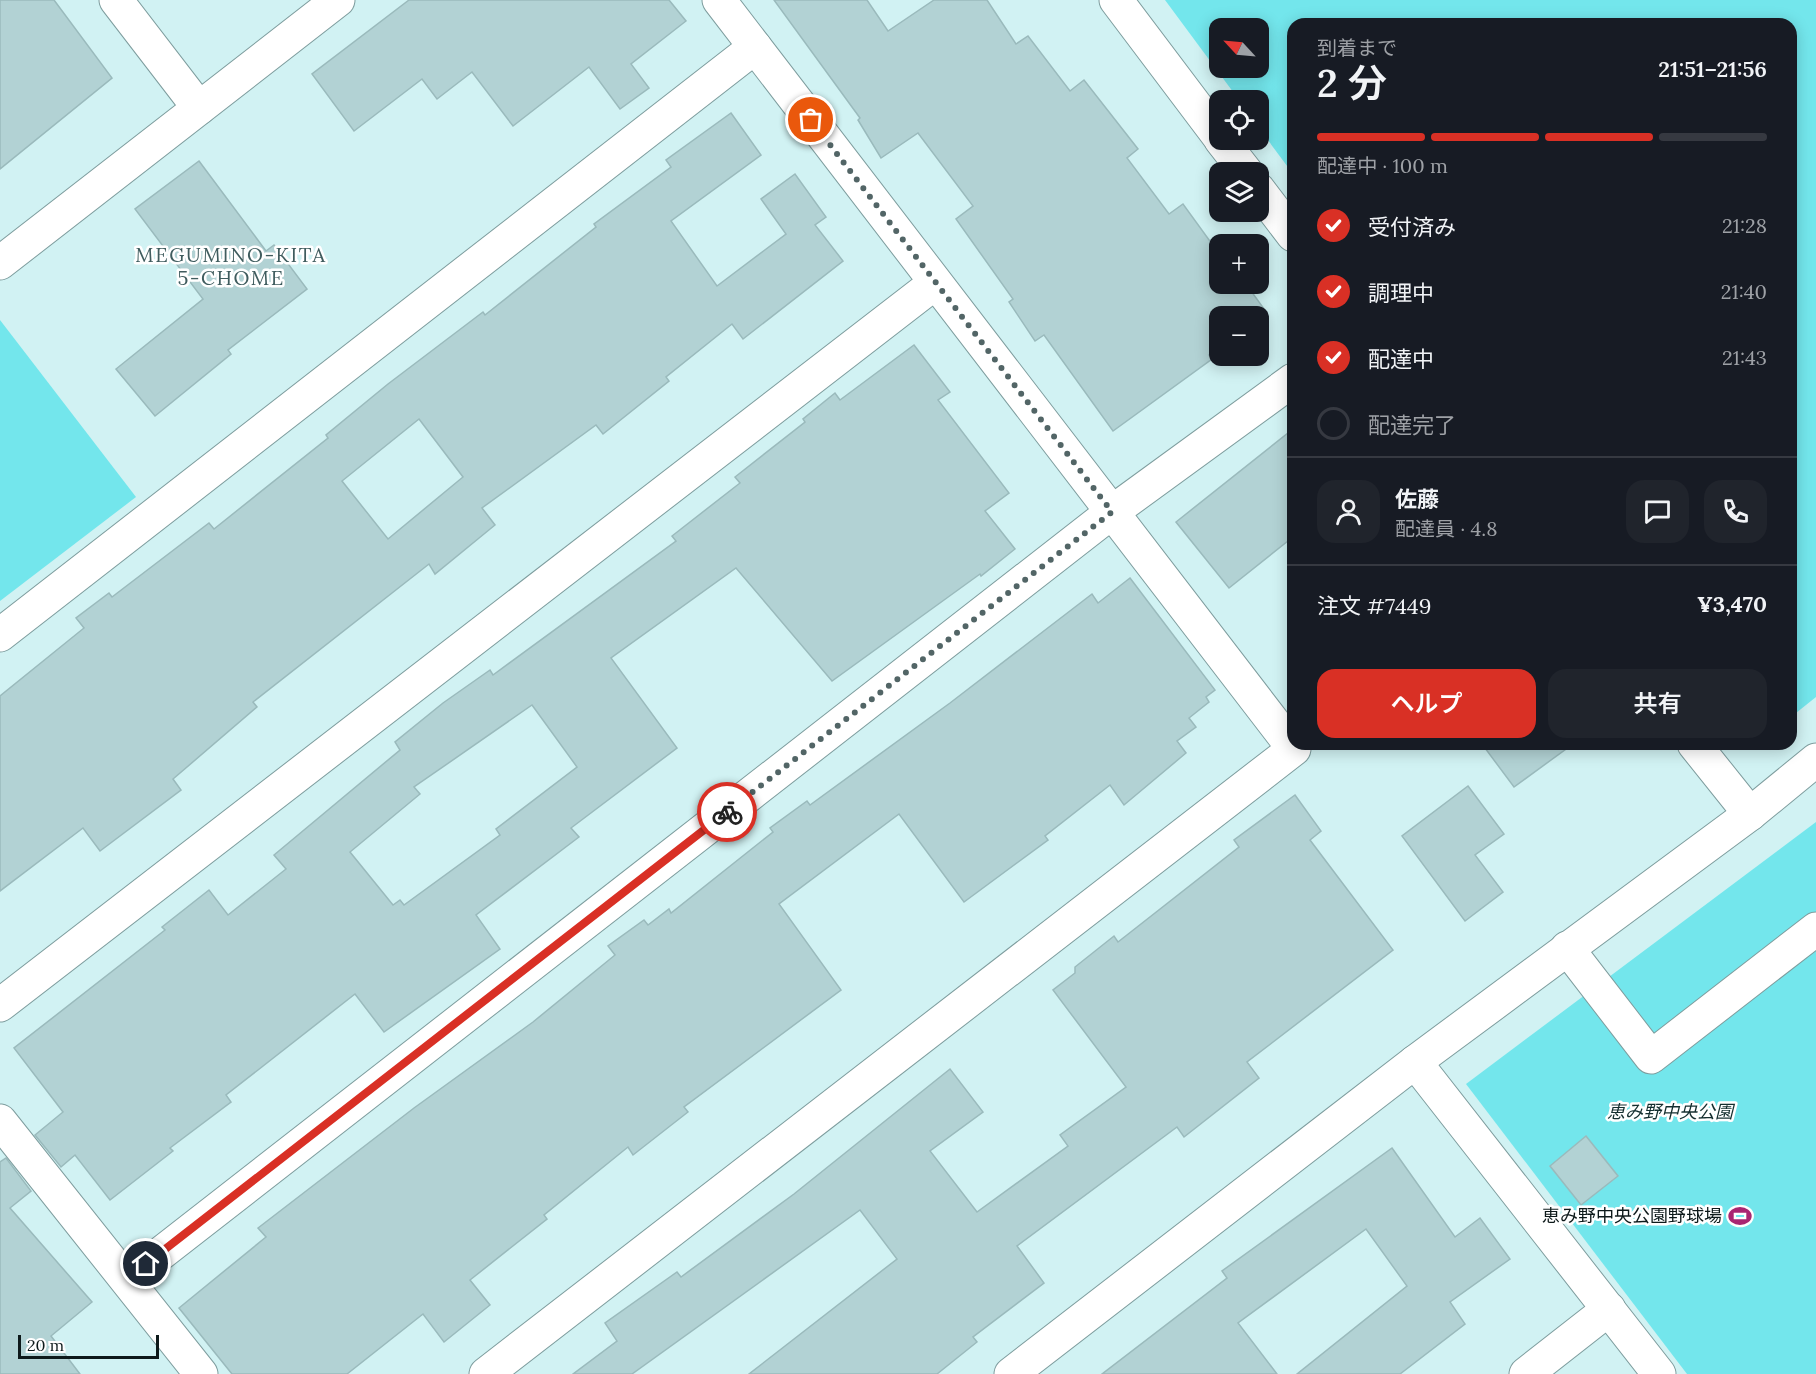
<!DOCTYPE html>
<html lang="ja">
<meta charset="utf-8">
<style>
body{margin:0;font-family:Lora,"Noto Sans JP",serif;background:#20242c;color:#f1f3f6;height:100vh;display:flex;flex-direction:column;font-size:22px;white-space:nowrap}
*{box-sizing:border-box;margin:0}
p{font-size:20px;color:#9ea1a6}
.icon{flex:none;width:33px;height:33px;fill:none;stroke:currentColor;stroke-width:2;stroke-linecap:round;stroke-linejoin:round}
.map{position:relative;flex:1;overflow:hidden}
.drawer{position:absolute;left:1287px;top:18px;width:510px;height:732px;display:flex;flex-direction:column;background:#171b24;border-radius:18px;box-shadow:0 3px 15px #0003}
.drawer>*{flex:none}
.needle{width:39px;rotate:296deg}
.tools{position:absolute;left:1209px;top:18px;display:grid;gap:12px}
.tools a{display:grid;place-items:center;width:60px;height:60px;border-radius:12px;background:#171b24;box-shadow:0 3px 15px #0003;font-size:30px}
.scale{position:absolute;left:18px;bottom:15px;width:141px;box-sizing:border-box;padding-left:6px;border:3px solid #0d191a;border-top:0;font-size:16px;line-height:21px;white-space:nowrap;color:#0d191a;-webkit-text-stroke:4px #fff;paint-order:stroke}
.pin{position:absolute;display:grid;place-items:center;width:51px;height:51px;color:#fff;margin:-26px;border:3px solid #fff;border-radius:50%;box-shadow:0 2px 6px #0007}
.courier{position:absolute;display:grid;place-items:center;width:60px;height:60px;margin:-30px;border:4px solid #d93025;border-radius:50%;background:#fff;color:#222;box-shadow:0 2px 8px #0007}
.headline em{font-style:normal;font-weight:600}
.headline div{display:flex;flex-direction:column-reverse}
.headline{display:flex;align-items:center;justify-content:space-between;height:102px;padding:0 30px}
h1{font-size:39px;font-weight:600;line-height:45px}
.bar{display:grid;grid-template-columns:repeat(4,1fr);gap:9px 6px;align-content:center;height:72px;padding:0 30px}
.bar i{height:8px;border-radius:4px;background:#363941}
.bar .on{background:#d93025}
.bar p{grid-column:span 4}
.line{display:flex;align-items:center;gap:15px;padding:0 30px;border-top:2px solid #363941}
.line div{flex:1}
.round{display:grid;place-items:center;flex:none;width:63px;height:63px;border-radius:18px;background:#20242c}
ol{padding:0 30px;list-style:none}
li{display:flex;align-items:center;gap:18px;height:66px}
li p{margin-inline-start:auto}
li .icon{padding:6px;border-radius:50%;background:#d93025;color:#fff;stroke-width:4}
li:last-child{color:#9ea1a6}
li i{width:33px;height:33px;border:3px solid #363941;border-radius:50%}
.button{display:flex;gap:12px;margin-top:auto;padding:12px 30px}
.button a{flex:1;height:69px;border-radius:18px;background:#d93025;color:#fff;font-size:24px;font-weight:600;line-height:69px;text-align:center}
.button a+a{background:#20242c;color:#f1f3f6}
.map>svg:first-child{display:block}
.green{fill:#73e6ec;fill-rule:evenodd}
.building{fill:#b2d2d4;stroke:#9ababc;stroke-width:1.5;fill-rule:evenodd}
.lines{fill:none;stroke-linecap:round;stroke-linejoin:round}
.minor-casing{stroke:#7e9d9e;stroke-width:35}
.minor{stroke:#fff;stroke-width:33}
.done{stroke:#526566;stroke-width:6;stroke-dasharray:0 10.8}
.route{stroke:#d93025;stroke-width:8}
.labels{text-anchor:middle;stroke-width:5;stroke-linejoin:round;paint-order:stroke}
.park-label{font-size:18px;font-style:italic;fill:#142e2f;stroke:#fff}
.poi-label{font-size:18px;fill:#0d191a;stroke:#fff;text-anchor:end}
.neighbourhood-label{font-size:20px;letter-spacing:1.5px;fill:#3f5c5e;stroke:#fff}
</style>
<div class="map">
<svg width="1816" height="1374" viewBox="0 0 1816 1374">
<rect width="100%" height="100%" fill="#d1f2f3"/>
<!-- green -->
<g class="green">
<path d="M1165,0H1816V697L1791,717V24H1293V174L1259,128L1258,100H1239ZM1220,28H1258V68H1220Z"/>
<path d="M0,320L136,497L0,601Z"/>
<path d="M1816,822V1374H1687L1466,1084Z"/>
</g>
<!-- building -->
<g class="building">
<path d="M0,0H54L112,78L0,169Z"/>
<path d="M409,0H669L686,21L631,64L649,88L620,109L589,67L513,126L472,72L437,99L422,79L354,131L312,74Z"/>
<path d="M774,0H867L888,31L934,0H987L1016,44L1028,36L1070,91L1084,80L1138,149L1127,158L1169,214L1183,204L1220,255V284H1246L1267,313L1258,319V316H1220V348L1209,355L1212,359L1113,431L1044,335L1035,341L1009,302L1013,299L956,219L973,206L918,133L881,158L858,120L860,118Z"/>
<path d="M731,113L761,155L671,221L717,286L786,234L761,199L795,174L826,217L815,225L843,261L743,339L732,324L666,377L669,381L603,434L596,425L482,508L495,525L435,574L429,564L253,702L257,707L173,779L181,790L100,851L83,828L0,891V696L84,628L76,618L109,593L112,597L209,523L214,529L328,438L326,435L388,384L483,312L485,315L596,227L594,224L671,167L666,160ZM419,419L463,477L388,539L342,481Z"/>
<path d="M199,161L266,251L274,245L307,289L228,350L231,354L155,416L116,369L203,299L135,209Z"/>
<path d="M914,345L950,392L938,400L1009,493L985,511L1015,549L981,576L980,574L832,681L736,568L611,658L677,748L571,828L579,837L476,915L500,949L384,1032L355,994L226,1095L231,1102L170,1148L173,1151L110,1200L75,1155L61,1167L35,1135L63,1112L14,1048L165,930L162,927L209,890L228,915L286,869L274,855L400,750L395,742L443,703L490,670L493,675L676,541L672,536L740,483L735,477L805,422L803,419L835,393L840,400ZM532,705L577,767L496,829L500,835L404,905L400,900L393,905L350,852L420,794L414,787Z"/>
<path d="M1293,429V537L1229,588L1176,522Z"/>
<path d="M1130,578L1215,690L1206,697L1209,702L1189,718L1196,727L1177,741L1186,753L1124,805L1110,785L1045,836L1048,840L964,902L899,814L779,904L841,990L684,1107L688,1112L633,1155L628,1147L544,1215L547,1219L470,1280L490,1305L444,1342L423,1314L347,1374H232L179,1308L266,1237L258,1228L414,1108L533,1022L615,955L608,946L644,920L648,925L669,909L671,913L773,832L770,828L807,801L810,805L950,703L1092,594L1098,603Z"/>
<path d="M1482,744H1573L1514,787Z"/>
<path d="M1468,786L1504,834L1475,855L1503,892L1465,921L1402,836Z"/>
<path d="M1295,795L1321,831L1310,840L1393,950L1247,1062L1259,1078L1184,1137L1177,1127L1017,1246L1044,1283L973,1337L977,1342L937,1374H749L897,1259L860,1210L632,1374H573L617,1341L605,1323L677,1272L681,1277L794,1194L950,1069L983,1112L930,1151L977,1212L1068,1146L1060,1135L1126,1087L1053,990L1075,973V967L1114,936L1118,942L1239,847L1234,840Z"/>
<path d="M1586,1136L1618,1176L1581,1205L1550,1166Z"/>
<path d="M1392,1148L1455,1237L1480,1218L1510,1259L1450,1302L1465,1324L1400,1374H1297L1407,1286L1366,1229L1238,1323L1277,1374H1102L1227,1278L1222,1271Z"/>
<path d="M6,1158L31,1191L10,1208L92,1302L51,1336L80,1374H0V1162Z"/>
</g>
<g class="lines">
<!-- minor casing -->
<g class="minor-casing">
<g id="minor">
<path d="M116,0L199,108"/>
<path d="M1116,0L1220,138"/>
<path d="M1221,140L1246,172"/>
<path d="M1258,189L1293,235"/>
<path d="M0,263L338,0"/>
<path d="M0,635L755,47"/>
<path d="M1694,744L1750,814"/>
<path d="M1567,948L1651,1057L1816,929"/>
<path d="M0,1005L935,283"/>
<path d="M1415,1062L1659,1374"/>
<path d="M0,1121L201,1374"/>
<path d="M128,1279L1112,512L1293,380"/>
<path d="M486,1374L1294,749L719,0"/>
<path d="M1011,1374L1415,1062L1750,814L1816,760"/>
<path d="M1526,1374L1609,1309"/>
</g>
</g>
<!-- minor -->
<use href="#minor" class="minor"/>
</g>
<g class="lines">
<!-- done -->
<path class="done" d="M727,812L1112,512L811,120"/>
<!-- route -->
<path class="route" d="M146,1264L727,812"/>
</g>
<!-- icons -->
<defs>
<g id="stadium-bare" transform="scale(1.8)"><path d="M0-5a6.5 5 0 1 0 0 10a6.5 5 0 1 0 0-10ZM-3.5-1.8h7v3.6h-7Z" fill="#a82672" stroke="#fff" stroke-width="2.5" paint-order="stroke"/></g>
</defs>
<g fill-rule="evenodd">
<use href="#stadium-bare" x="1740" y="1216"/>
</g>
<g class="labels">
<!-- park labels -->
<g class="park-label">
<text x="1670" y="1118">恵み野中央公園</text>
</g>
<!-- poi labels -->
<g class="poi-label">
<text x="1722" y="1222">恵み野中央公園野球場</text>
</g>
<!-- neighbourhood labels -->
<g class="neighbourhood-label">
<text x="231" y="262">MEGUMINO-KITA<tspan x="231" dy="23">5-CHOME</tspan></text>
</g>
</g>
</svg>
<div class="tools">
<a><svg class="needle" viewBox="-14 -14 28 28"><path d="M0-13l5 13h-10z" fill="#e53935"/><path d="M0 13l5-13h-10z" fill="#9ea1a6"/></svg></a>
<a><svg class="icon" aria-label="locate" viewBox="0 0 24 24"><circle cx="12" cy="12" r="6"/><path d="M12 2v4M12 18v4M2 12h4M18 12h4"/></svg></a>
<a><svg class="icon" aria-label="layers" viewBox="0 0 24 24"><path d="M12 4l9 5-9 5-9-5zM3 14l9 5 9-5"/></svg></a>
<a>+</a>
<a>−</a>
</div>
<div class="scale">20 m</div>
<div class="pin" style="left:811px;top:120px;background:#ea580c"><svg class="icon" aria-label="bag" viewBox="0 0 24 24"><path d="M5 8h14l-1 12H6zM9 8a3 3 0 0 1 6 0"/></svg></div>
<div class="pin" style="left:146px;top:1264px;background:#1f2937"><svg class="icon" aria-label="home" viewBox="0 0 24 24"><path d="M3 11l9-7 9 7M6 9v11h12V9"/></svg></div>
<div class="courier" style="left:727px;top:812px"><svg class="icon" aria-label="bike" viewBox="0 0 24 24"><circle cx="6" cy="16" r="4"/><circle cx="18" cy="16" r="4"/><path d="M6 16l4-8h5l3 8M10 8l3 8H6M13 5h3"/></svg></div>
<section class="drawer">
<div class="headline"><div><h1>2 分</h1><p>到着まで</p></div><em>21:51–21:56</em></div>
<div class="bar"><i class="on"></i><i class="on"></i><i class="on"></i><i></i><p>配達中 · 100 m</p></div>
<ol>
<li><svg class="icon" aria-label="check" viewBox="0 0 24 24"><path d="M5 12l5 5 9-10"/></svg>受付済み<p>21:28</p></li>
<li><svg class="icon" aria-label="check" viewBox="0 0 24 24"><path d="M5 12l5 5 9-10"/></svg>調理中<p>21:40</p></li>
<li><svg class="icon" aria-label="check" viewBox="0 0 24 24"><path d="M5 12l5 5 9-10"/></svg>配達中<p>21:43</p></li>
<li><i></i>配達完了</li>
</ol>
<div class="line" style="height:108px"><a class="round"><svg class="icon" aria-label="person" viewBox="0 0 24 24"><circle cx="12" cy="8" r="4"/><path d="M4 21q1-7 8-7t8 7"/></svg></a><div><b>佐藤</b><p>配達員 · 4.8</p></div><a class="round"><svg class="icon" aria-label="chat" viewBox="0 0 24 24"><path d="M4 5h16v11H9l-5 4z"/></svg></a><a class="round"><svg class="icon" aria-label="phone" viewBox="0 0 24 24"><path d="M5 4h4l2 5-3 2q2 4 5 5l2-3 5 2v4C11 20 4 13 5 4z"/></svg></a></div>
<div class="line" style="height:78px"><div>注文 #7449</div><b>¥3,470</b></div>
<div class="button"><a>ヘルプ</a><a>共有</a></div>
</section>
</div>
